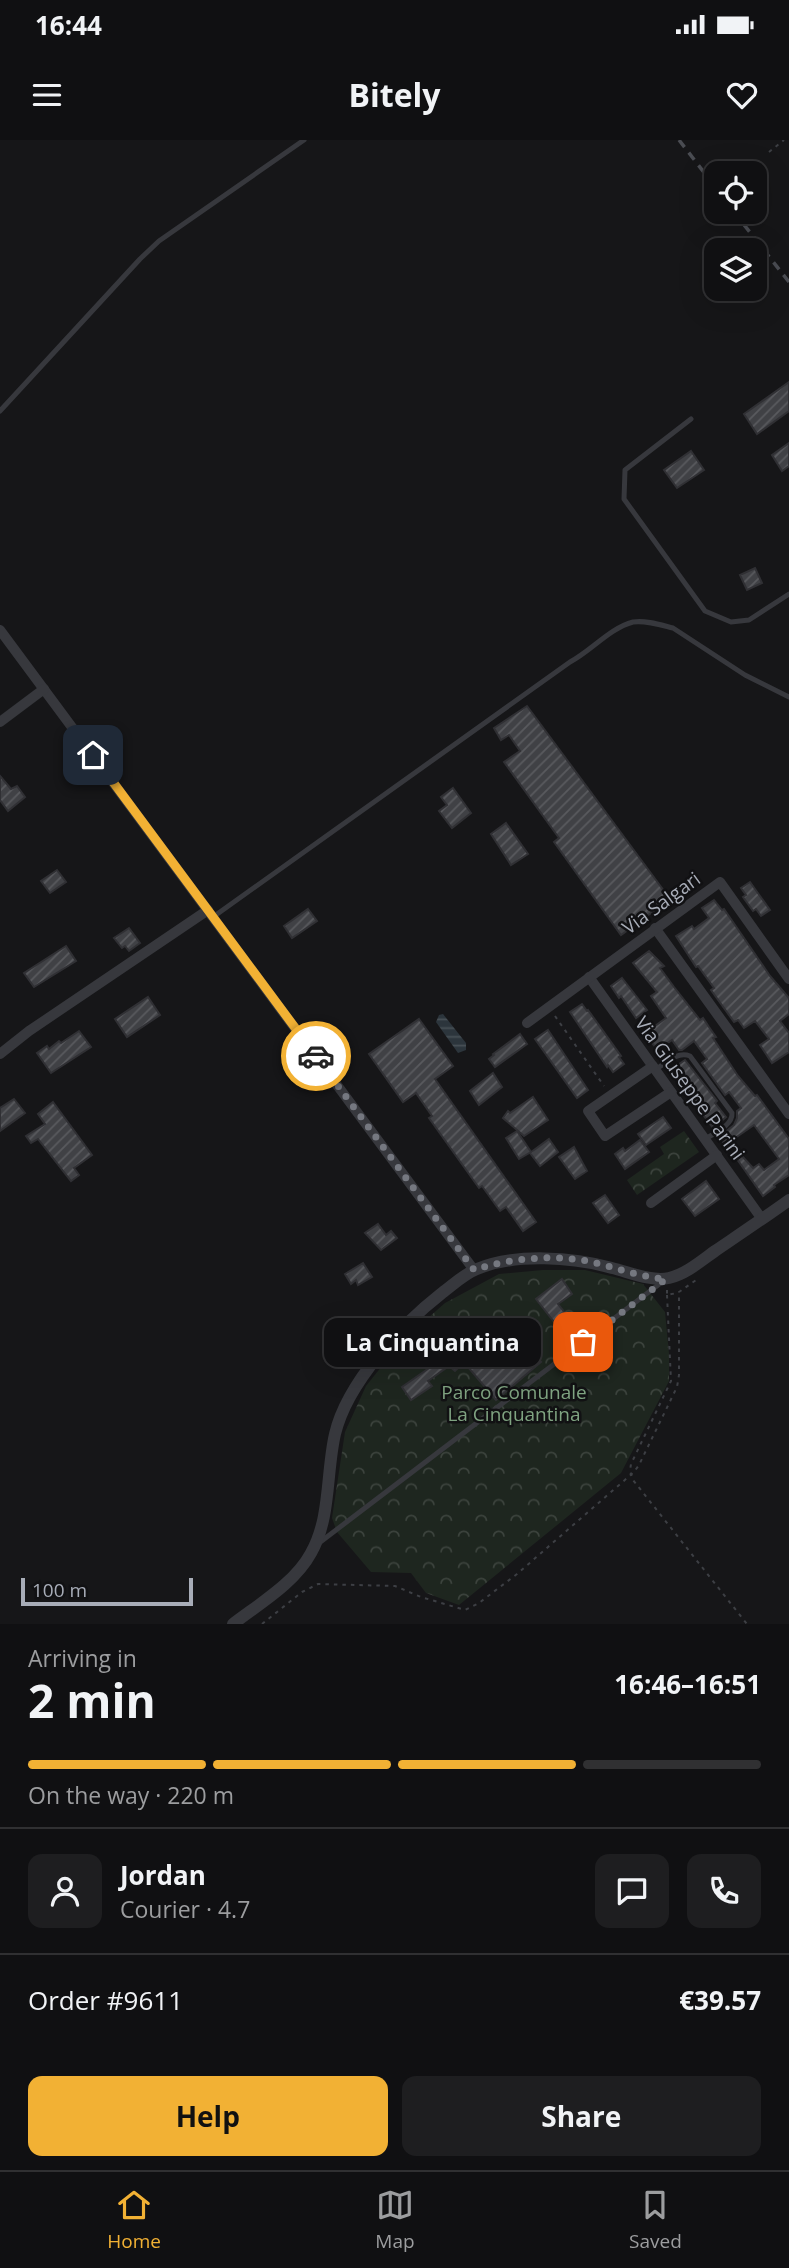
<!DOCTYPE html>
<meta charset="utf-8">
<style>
body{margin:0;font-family:"Open Sans",sans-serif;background:#1e1e20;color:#f1f3f6;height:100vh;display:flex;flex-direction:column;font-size:26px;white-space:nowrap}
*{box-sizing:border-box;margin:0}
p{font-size:23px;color:#9c9d9f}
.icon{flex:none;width:38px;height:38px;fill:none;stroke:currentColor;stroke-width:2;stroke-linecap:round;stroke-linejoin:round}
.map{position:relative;height:1484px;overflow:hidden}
.side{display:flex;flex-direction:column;background:#101012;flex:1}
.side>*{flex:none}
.fabs{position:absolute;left:704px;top:21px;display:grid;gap:14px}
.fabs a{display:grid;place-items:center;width:63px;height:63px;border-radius:14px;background:#101012;box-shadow:0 7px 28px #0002,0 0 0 2px #303032;font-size:35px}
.scale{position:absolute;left:21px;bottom:18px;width:172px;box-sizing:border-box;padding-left:7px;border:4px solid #a8adb8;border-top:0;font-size:19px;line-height:24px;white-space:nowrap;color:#a8adb8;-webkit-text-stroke:5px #111113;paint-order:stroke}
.pin{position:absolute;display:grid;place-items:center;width:60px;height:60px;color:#fff;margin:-30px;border-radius:14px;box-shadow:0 4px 10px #0006}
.courier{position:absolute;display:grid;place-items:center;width:70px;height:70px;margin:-35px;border:5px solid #f2b134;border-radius:50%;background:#fff;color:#222;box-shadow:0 2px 9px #0007}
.bubble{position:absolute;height:49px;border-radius:14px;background:#101012;box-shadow:0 7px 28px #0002,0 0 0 2px #303032;font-size:23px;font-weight:700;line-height:49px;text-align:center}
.summary em{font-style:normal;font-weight:700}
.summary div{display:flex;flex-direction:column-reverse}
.summary{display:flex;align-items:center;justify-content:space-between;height:119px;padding:0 28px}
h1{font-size:46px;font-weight:700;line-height:52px}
.bar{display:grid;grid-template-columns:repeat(4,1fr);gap:10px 7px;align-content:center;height:84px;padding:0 28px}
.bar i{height:9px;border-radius:5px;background:#303032}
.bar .active{background:#f2b134}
.bar p{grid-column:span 4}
.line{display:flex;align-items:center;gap:18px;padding:0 28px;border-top:2px solid #303032}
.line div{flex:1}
.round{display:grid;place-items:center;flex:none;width:74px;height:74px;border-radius:14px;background:#1e1e20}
.action{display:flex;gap:14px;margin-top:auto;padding:14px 28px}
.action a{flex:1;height:80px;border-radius:14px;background:#f2b134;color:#111;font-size:28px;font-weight:700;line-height:80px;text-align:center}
.action a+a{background:#1e1e20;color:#f1f3f6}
.status{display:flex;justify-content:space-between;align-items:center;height:49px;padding:0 35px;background:#101012;direction:ltr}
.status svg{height:19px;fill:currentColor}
header{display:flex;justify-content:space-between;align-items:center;height:91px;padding:0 28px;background:#101012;font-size:32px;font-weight:700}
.dock{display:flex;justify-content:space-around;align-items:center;height:98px;border-top:2px solid #303032;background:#101012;font-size:19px;color:#9c9d9f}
.dock a{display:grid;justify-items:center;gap:4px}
.dock .active{color:#f2b134}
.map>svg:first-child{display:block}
.forest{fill:url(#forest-crowns)}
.water{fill:url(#water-rules)}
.building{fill:url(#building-hatch);stroke:#303034;stroke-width:2;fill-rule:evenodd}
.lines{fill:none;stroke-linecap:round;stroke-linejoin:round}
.path{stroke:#3d3f44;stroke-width:2;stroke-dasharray:3.5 5;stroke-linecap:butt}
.service{stroke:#37383d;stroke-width:5}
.minor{stroke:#37383d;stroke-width:10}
.tertiary{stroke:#37383d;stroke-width:12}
.rail{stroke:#4a4c52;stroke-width:3.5;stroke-dasharray:9 7;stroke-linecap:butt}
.done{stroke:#757880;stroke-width:7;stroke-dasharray:0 12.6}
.route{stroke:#f2b134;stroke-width:9}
.labels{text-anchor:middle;stroke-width:5;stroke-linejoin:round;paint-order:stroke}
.street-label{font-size:19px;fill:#a8adb8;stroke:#111113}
.park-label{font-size:19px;fill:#7fa381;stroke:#111113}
</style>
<div class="status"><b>16:44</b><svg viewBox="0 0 49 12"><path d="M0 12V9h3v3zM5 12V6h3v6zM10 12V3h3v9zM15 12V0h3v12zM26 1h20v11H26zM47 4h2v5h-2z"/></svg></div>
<header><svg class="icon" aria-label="menu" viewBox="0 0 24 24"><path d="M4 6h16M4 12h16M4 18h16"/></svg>Bitely<svg class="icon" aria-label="heart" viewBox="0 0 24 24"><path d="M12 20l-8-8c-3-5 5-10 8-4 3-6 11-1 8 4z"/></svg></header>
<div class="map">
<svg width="789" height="1484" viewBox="0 0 789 1484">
<defs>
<pattern id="forest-crowns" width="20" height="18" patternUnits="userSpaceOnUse" patternTransform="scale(1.75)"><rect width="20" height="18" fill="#1e261f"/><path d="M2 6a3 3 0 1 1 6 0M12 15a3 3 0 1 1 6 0" fill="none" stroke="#3c433d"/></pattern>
<pattern id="water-rules" width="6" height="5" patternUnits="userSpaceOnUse" patternTransform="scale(1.75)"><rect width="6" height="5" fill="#2c353c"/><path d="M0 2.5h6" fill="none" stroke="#485056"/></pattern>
<pattern id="building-hatch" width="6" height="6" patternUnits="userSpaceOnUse" patternTransform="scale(1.75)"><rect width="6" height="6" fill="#404145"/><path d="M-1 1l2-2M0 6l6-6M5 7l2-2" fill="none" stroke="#595a5e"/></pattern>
</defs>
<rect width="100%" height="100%" fill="#161618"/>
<!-- forest -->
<g class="forest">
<path d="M684,991L699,1012L637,1055L627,1040L664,1014L660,1007Z"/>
<path d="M543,1130H585L643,1144L665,1172L669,1214V1241L621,1333L459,1465L426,1453L411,1433L371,1432L337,1392L332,1378L345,1292L366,1246L402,1201L445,1163L499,1134Z"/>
</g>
<!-- water -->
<path class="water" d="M443,874L466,903V910L458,913L436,882L439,875Z"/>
<!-- building -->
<g class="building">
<path d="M789,242V271L757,294L744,274Z"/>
<path d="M789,303V326L782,331L772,315Z"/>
<path d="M691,311L704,330L677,348L664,330Z"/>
<path d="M755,428L762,443L747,450L740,435Z"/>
<path d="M527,566L670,759L621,795L554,702L559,698L504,622L520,611L509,595L501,600L494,588Z"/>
<path d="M0,636L11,649L17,646L25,657L8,671L0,660Z"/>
<path d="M453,648L471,673L452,688L439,671L447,665L441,657Z"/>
<path d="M506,683L528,714L511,725L491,694Z"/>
<path d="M57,730L66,742L50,753L41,741Z"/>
<path d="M750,742L770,770L761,776L756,769L753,771L743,757L746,755L741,748Z"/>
<path d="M714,760L722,770L724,769L770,836L789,858V874L780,881L789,893V912L772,923L760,905L769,899L755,881L744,888L738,880L734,882L711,850L714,848L698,826L696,827L676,796L692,786L694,789L709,778L702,768Z"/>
<path d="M308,769L317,781L292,798L284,786Z"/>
<path d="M129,788L140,803L129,811L125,806L122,808L114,798Z"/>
<path d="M66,806L76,821L34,847L24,833Z"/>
<path d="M649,811L664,826L660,828L674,847L700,880L703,878L709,887L716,897L713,898L738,936L755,956L757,955L789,999V1035L774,1045L775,1047L763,1056L737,1019L741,1015L753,1028L759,1024L764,1030L779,1019L754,985L725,1005L719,997L734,985L737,978V971L741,968L729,952L725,955L702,923L707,919L694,901L682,910H679L672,900L658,910L644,894L666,878L651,856L657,852L633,823Z"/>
<path d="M622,838L647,870L636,878L621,856L619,858L611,846Z"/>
<path d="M148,857L160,875L127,897L115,879Z"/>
<path d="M582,864L587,871L588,870L621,916L619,917L624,924L613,932L608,925L607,927L570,872Z"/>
<path d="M419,879L453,926L435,939L536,1082L523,1091L506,1067L500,1071L482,1046L479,1048L429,978L432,976L416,953L403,962L369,914Z"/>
<path d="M548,890L588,950L577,958L535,899Z"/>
<path d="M79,891L91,907L51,933L37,913L47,906L49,909L59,901L61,903Z"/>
<path d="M520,894L527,904L495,927L489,919L494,915L493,914Z"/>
<path d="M685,920L717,961L715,963L726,977L713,988L670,930Z"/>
<path d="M493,933L502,947L479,965L470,951Z"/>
<path d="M533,957L548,980L524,996L503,978L508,971L510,973Z"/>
<path d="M14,959L25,973L0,991V968Z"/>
<path d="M53,962L92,1015L74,1028L79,1035L71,1041L38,999L31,1003L26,996L45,984L38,974Z"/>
<path d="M663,977L671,988L646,1005L638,994Z"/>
<path d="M517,991L531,1012L519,1019L506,998Z"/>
<path d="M549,999L558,1012L540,1026L530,1013Z"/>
<path d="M640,1000L649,1012L625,1029L615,1014L623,1008L625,1011Z"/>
<path d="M574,1007L587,1031L575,1039L559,1017Z"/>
<path d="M706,1041L719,1059L695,1076L682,1059Z"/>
<path d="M605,1055L619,1075L608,1083L593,1063Z"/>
<path d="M378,1084L386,1095L391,1091L397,1098L381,1110L365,1093Z"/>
<path d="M363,1123L372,1137L358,1145L356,1140L351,1144L345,1134Z"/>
<path d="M562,1139L572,1154L558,1164L580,1192L569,1201L536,1159Z"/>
<path d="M501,1177L514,1196L517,1194L541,1222L496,1260L463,1221L457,1225L458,1228L455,1231L449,1226L428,1241L432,1246L411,1260L402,1247L442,1219L434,1212L431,1200L442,1206L448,1214ZM502,1194L516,1210L497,1225L482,1208Z"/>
</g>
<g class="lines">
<!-- path -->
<g class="path">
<path d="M769,12L784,0"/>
<path d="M555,876L604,946"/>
<path d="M667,1150V1155L677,1153"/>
<path d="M667,1155L671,1241L631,1324L630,1331L633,1340L747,1484"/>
<path d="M262,1484L302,1452L318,1444L395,1446L421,1457L465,1470L479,1463L517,1434L634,1332L639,1325L677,1247L679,1235V1152L699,1138"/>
</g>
<!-- service -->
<g class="service">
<path d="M0,271L140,119L159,101L304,0"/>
<path d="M691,279L625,330L624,359L705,471L731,482L749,480L789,454"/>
<path d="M213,777L570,522C591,511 610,488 633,482C646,480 661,485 673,488L745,535L789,557"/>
<path d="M655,930C666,923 677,911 690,916L732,973C733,985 715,993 705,999"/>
<path d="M319,1403L662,1142"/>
</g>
<!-- minor -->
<g class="minor">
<path d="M0,490L474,1130"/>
<path d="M0,582L44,549"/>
<path d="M655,788L789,974"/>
<path d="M589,837L762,1079"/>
<path d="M527,883L720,742L789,839"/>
<path d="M0,914L29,891L208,770"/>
<path d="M653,926L588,971L605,996L671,952"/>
<path d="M651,1063L717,1015"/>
</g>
<!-- tertiary -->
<path class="tertiary" d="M233,1484C259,1464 295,1443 311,1413C331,1378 326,1333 335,1294C347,1243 401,1185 442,1153C453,1145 464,1134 477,1129C515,1113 573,1117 612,1128C629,1132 652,1142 669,1138C686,1134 701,1121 715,1111C740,1094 764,1078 789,1060"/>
<!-- rail -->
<g class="rail">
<path d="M679,0L716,48"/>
<path d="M734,72L789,142"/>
</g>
</g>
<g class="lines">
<!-- done -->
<path class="done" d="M316,916L474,1130C510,1118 555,1114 592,1122C617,1128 641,1137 666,1139L583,1202"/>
<!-- route -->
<path class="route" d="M93,615L316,916"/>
</g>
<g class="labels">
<!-- street labels -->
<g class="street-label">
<text transform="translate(661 763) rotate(-36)" y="7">Via Salgari</text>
<text transform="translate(690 948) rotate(54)" y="7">Via Giuseppe Parini</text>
</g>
<!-- park labels -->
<g class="park-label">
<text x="514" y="1259">Parco Comunale<tspan x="514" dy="22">La Cinquantina</tspan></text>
</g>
</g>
</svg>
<div class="fabs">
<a><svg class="icon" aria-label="locate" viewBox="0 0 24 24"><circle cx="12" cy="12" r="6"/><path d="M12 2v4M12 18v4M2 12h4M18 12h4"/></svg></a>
<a><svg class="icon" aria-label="layers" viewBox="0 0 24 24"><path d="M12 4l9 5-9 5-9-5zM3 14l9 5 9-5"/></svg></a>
</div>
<div class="scale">100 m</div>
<div class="pin" style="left:583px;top:1202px;background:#ea580c"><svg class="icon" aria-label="bag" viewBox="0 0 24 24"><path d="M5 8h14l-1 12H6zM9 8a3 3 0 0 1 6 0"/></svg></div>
<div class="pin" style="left:93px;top:615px;background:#1f2937"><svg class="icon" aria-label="home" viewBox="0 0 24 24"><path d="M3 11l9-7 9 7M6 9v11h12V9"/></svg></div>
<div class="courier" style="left:316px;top:916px"><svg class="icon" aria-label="car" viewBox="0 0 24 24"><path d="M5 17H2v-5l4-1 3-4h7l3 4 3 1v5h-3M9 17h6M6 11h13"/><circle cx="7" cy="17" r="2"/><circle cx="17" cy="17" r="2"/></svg></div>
<div class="bubble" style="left:324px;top:1178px;width:217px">La Cinquantina</div>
</div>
<section class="side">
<div class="summary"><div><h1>2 min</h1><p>Arriving in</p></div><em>16:46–16:51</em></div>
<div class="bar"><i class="active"></i><i class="active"></i><i class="active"></i><i></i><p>On the way · 220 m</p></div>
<div class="line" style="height:126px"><a class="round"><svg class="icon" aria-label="person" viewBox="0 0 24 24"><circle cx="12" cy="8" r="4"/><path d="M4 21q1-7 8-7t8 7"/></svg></a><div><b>Jordan</b><p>Courier · 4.7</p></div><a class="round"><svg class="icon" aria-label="chat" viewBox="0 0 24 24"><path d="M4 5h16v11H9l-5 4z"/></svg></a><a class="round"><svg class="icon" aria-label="phone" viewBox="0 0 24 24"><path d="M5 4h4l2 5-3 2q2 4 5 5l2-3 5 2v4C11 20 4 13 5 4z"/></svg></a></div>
<div class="line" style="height:91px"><div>Order #9611</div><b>€39.57</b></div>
<div class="action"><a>Help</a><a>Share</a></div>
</section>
<nav class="dock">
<a class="active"><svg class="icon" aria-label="home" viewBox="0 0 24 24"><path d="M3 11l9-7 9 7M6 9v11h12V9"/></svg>Home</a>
<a><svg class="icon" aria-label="map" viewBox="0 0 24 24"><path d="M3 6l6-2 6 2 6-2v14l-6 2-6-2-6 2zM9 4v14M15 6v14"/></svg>Map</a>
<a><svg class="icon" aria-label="saved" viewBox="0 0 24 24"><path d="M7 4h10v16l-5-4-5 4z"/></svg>Saved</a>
</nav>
